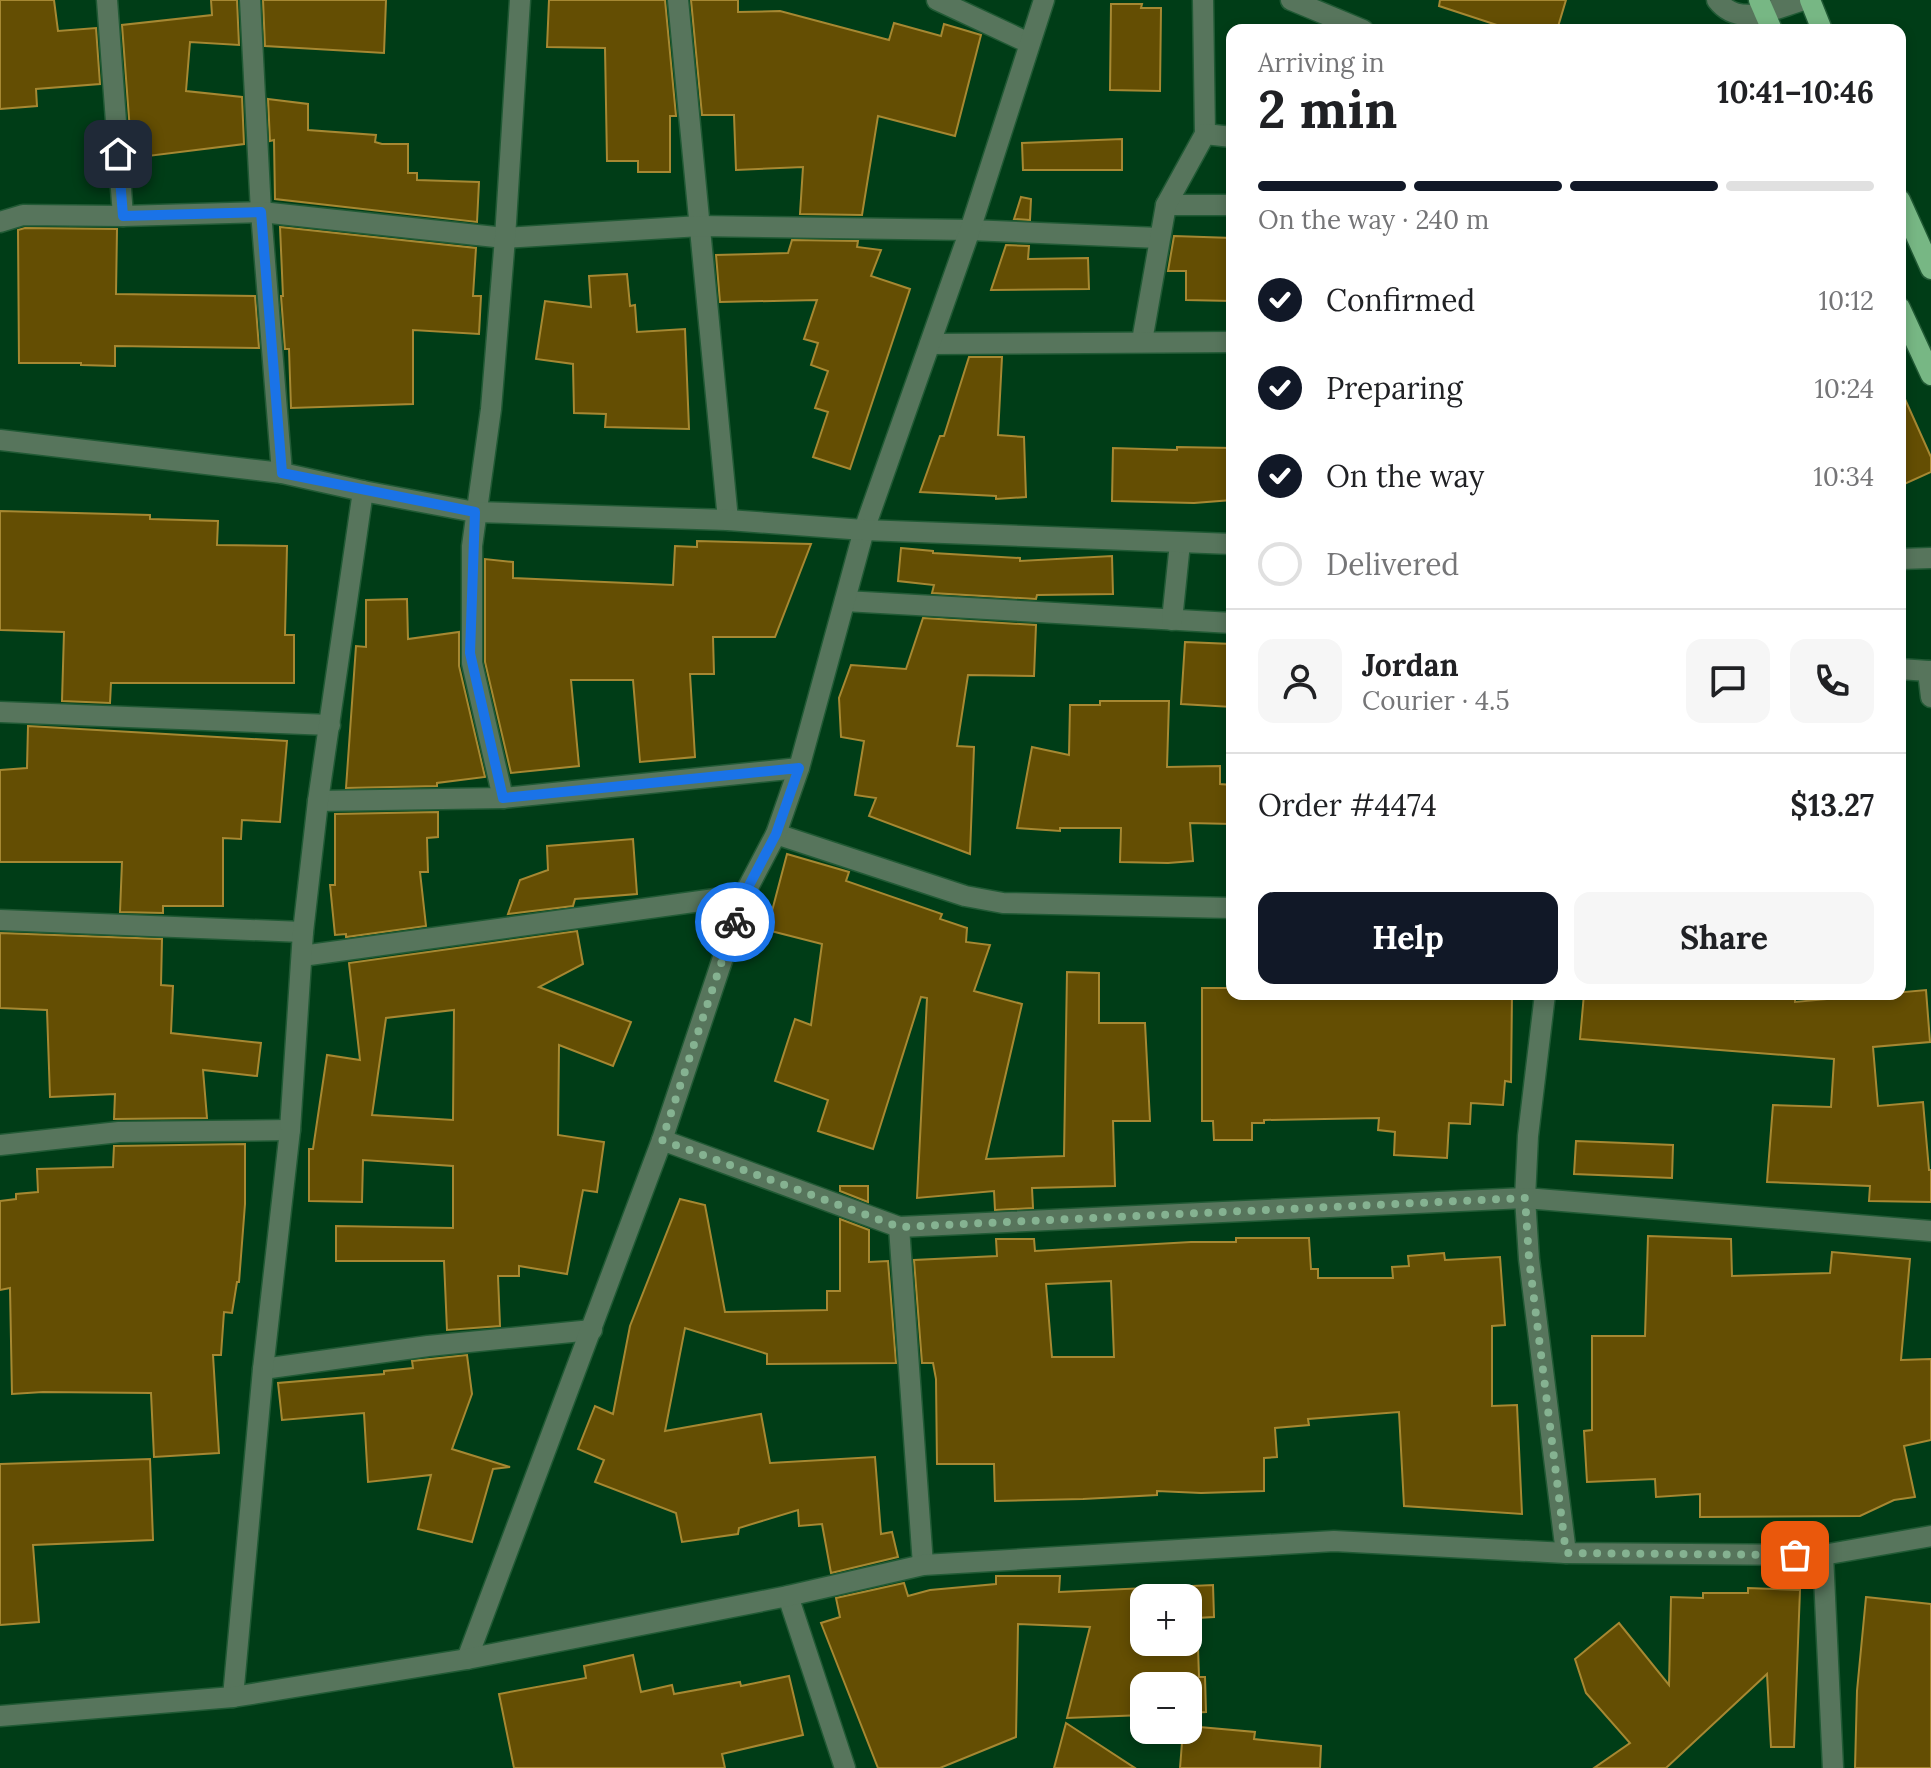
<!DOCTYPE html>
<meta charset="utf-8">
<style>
body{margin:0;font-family:Lora,serif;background:#f6f6f6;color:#202124;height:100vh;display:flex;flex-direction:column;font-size:30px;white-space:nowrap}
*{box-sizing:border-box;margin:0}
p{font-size:26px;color:#757577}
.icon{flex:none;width:44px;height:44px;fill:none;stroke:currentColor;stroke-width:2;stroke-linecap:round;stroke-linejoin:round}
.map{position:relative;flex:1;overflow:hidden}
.side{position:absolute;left:1226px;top:24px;width:680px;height:976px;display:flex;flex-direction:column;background:#fff;border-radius:16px;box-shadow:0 4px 12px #0003}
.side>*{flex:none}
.buttons{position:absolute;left:1130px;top:1584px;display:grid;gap:16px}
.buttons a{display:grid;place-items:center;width:72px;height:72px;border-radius:16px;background:#fff;box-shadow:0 4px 12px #0003;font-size:40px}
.pin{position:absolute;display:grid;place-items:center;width:68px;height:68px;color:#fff;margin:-34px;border-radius:16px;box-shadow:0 4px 12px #0006}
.courier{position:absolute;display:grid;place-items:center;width:80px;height:80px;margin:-40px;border:6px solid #1a73e8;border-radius:50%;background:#fff;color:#222;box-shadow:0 2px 10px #0007}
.summary em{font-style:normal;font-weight:800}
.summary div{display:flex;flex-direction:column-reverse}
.summary{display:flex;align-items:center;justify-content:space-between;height:136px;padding:0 32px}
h1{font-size:52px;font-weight:800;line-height:60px}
.bar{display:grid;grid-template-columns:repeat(4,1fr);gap:12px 8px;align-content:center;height:96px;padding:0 32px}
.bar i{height:10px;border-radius:6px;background:#e0e0e0}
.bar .current{background:#111827}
.bar p{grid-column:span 4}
.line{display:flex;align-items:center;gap:20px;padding:0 32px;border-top:2px solid #e0e0e0}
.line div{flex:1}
.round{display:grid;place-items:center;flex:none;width:84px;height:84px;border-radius:16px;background:#f6f6f6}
ol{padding:0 32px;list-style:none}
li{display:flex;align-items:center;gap:24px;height:88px}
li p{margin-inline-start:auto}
li .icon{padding:8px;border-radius:50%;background:#111827;color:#fff;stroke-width:4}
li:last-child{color:#757577}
li i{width:44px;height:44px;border:4px solid #e0e0e0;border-radius:50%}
.primary-button{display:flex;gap:16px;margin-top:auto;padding:16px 32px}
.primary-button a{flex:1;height:92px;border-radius:16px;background:#111827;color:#fff;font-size:32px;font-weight:800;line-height:92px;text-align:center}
.primary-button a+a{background:#f6f6f6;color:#202124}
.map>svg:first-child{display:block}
.building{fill:#644e03;stroke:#a68832;stroke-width:2;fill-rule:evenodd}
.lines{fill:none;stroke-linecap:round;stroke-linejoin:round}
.minor-casing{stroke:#215a35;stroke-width:23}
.primary-casing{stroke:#215a35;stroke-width:23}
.minor{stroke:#57755c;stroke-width:20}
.primary{stroke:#77b784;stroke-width:20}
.done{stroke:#85b291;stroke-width:8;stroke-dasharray:0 14.4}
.route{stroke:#1a73e8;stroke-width:10}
</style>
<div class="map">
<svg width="1931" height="1768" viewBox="0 0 1931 1768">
<rect width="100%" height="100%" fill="#003d17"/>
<!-- building -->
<g class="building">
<path d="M0,0H54L58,31L96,28L100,84L36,89L37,106L0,109Z"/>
<path d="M211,0H237L239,45L190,42L186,91L242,97L244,144L132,158L122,25L212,15Z"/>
<path d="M263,0H386L384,53L265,46Z"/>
<path d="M549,0H665L676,116H670V172H638V161H607L605,48L547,47Z"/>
<path d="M691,0H738V12L780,11L889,40L894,23L941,36L944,24L981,35L955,136L878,116L862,215L800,214L803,167L736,170L734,115H702Z"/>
<path d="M1440,0H1566L1557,30H1512L1439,6Z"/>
<path d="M1111,4H1142L1141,8H1161L1160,91L1110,90Z"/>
<path d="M268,99L308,104V130L376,135L375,142L382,144H408V173H417V180L479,182L477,222L275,199L274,140L270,141Z"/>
<path d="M1122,139V170H1023L1022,143Z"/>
<path d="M1021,197L1031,199L1030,220L1014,219Z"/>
<path d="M280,227L476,248L473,296H481L479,334L413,330V404L291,408L289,349H285L281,296H283Z"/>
<path d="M25,228L117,229L116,294L255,296L259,348L115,346V366L81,365V363H19L18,230Z"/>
<path d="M1174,236L1232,238V301L1186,300V271H1168Z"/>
<path d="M792,240L858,241L857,247L881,250L871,276L910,289L850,469L813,457L828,412L815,408L828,371L811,365L818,343L804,339L817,300L720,302L716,255L788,253Z"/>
<path d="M1006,245L1029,246L1028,259L1088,258L1089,289L991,290Z"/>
<path d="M627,274L630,306L635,305L637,332L685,329L689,429L605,427L606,414L574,413L573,364L536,359L545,301L591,307L589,276Z"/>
<path d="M969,357H1002L998,435L1024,437L1026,497L996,499V496L920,492L940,436H944Z"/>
<path d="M1900,388L1931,457V472L1900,486Z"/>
<path d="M1177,447L1232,448V500L1194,503L1112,501L1113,448L1177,450Z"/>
<path d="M0,511L150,515V519L218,521L217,545L287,546L285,635H294V683H111L110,703L62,701L64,632L0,630Z"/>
<path d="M697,541L811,544L775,637H713L714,674H690L695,757L640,762L633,680H571L579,766L511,773L485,662V559L513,562V578L673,585L675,546L697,547Z"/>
<path d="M901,548L933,551V553L1020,558V561L1112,556L1113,594L1037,595L1036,599L932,593L934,585L898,581Z"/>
<path d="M407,599L408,639L459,632V666L485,777L437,783V786L346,788L356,646L366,647V600Z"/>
<path d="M923,618L1036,625L1034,676L968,675L957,746L974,747L970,854L869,816L876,798L855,795L864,741L841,737L839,698L851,665L906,669Z"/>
<path d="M1185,642L1232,644V707L1181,704Z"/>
<path d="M1100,701H1169L1167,767L1220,766V784L1232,785V824L1190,823L1193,861L1168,863L1120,862L1121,828H1060V831L1017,828L1032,747L1069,755L1070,705H1100Z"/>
<path d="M28,726L287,741L280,822L242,820L241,839L223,838V906H163V913L120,912L122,862H0V770L27,768Z"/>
<path d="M438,812V837L427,838L428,872H420L426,926L346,937V934L335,935L330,885H335V814Z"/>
<path d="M633,839L637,894L575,899L573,906L508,914L520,880L548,870L547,846Z"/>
<path d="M787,854L849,872L846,881L942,914L940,919L967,928L966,942L990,945L974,991L1022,1004L986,1159L1064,1156L1067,972L1099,973V1023H1145L1150,1121H1113L1115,1186L1032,1188L1033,1208L995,1210L994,1191L917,1198L927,998L921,997L873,1149L818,1131L828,1100L775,1081L795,1019L811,1025L822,944L767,930Z"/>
<path d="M577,931L583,964L539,987L631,1022L613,1066L559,1045L558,1135L604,1142L597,1192L583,1190L567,1274L519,1266V1276H498L500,1326L447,1330L444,1261H336V1226L453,1228V1166L363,1160L362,1202L309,1201V1149H313L327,1055L360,1060L349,963ZM454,1010L453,1120L372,1115L386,1018Z"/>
<path d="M0,933L162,939L161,985L173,986L171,1033L261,1043L257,1076L203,1070L207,1118L114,1119L115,1094L50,1097L47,1010L0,1008Z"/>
<path d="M1202,988H1232V994H1512L1511,1082L1505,1081L1503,1105L1471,1103L1470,1124L1449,1123L1447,1158L1394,1155L1395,1132L1378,1130L1379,1118L1264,1120V1123H1252V1140H1214L1213,1121H1202Z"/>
<path d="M1926,990L1930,1042L1873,1047L1878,1106L1923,1102L1929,1170H1931V1202L1869,1201L1870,1186L1767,1182L1773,1105L1831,1107L1834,1059L1580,1039L1584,994H1795V1002Z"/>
<path d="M1576,1141L1673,1145L1672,1178L1574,1174Z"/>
<path d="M245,1144V1204L239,1282H237L232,1313L224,1312L221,1355H213L219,1453L154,1457L151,1393L43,1392L12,1394L10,1288L0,1290V1201L16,1199V1194L38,1192L37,1169L113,1167L114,1146Z"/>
<path d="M840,1186H868V1202L840,1191Z"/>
<path d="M680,1199L705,1205L725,1312L827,1310V1291H840V1219L869,1230V1262L888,1261L896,1363L767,1364V1354L685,1328L665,1431L761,1414L770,1463L875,1457L881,1534L892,1532L898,1557L831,1573L822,1524L799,1526L798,1510L739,1528L738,1534L682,1542L676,1513L595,1482L604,1460L578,1449L595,1406L613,1414L630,1326Z"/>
<path d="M1648,1236L1731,1239L1732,1276L1830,1273L1832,1252L1910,1259L1901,1360L1931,1359V1440L1904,1446L1915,1497L1894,1500L1860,1516L1700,1517V1494L1656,1497L1655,1479L1587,1482L1584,1431L1592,1430V1336H1645Z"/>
<path d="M1236,1238H1309L1311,1269H1318V1278H1393L1392,1267L1409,1266L1408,1256L1444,1253L1445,1260L1500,1257L1505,1325L1492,1326V1406L1517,1405L1522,1514L1404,1506L1399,1412L1308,1419L1309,1425L1275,1428L1277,1457L1264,1458V1491L1201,1493L1157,1491V1495L1083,1499L995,1501L994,1464H937L936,1379L933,1363H922L914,1260L997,1256L996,1239H1034L1035,1251L1191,1242H1236ZM1111,1281L1114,1357H1052L1046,1284Z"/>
<path d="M467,1355L472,1394L452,1449L510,1467L493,1469L472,1542L418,1529L431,1475L368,1482L364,1413L282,1420L278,1383L384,1374V1371L413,1368L412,1361Z"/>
<path d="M150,1459L153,1540L33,1545L39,1622L0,1625V1464Z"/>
<path d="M996,1576H1060L1059,1592L1213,1585L1214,1617L1197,1618L1199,1677H1205L1206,1712L1188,1713V1686H1144V1715L1067,1718L1090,1627L1018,1624L1016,1737L940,1768H878L821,1623L840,1617L836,1598L904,1583L908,1596L930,1590L996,1584ZM1144,1598H1188V1642H1144Z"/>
<path d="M1748,1588L1800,1590L1794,1747H1771L1767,1674L1666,1768H1594L1630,1743L1586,1693L1575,1659L1619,1623L1669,1685L1671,1597L1703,1598V1593H1748Z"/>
<path d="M1866,1597L1931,1604V1768H1855L1857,1691Z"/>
<path d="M633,1655L641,1692L672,1685L674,1694L740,1682L741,1686L789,1676L803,1735L722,1754L725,1768H514L499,1694L586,1678L584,1666Z"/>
<path d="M1066,1723L1135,1768H1054Z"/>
<path d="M1188,1726L1255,1732L1254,1739L1321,1746L1320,1768H1180L1183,1730H1188Z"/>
</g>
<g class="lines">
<!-- minor casing -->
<g class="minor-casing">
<g id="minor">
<path d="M107,0L123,216"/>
<path d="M250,0L261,212L282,473L363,491"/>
<path d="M678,0L728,520"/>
<path d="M937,0L1029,43"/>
<path d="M1203,0L1205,134"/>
<path d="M1291,0L1363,30"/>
<path d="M1717,0C1739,29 1775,8 1804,0"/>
<path d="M1166,205H1232"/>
<path d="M0,222L23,215L123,216L261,212L505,238L700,226L970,230L1159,238"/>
<path d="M1142,341L1166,205L1205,134L1232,137"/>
<path d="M930,344L1232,342"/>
<path d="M0,440L282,473"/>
<path d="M1900,559L1931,558"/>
<path d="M845,601L1232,623"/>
<path d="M1172,620L1180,543"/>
<path d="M1900,669L1928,671"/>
<path d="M1931,671H1928L1931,697"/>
<path d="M0,712L330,725"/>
<path d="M503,798L472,663V546L491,409L505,238L520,0"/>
<path d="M318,801L503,798L799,768"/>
<path d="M776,834L965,896L1003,903L1232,908"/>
<path d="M0,920L303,932"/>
<path d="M302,956L744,895"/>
<path d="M1545,994L1528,1136L1525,1198L1529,1259L1566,1553"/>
<path d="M662,1140L899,1227L1525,1198L1931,1231"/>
<path d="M0,1145L119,1132L290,1130"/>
<path d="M899,1227L923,1565"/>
<path d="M263,1369L428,1346L592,1330"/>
<path d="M1823,1555L1833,1768"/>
<path d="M788,1596L845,1768"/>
<path d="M467,1659L662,1140L744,895L776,834L799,768L864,530L970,230L1044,0"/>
<path d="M233,1697L263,1369L290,1130L303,932L318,801L363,491L475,512L728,520L864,530L1232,544"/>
<path d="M0,1716L233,1697L467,1659L788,1596L923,1565L1334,1541L1566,1553L1823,1555L1931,1536"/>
</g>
</g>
<!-- primary casing -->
<g class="primary-casing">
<g id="primary">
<path d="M1759,0L1772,30"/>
<path d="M1810,0L1822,30"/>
<path d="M1900,200L1931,269"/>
<path d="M1900,308L1931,375"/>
</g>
</g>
<!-- minor -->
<use href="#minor" class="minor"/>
<!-- primary -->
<use href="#primary" class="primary"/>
</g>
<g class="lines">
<!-- done -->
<path class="done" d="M735,922L662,1140L899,1227L1525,1198L1529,1259L1566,1553L1795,1555"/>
<!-- route -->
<path class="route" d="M118,154L123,216L261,212L282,473L475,512L470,653L503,798L799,768L776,834L744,895L735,922"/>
</g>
</svg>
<div class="buttons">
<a>+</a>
<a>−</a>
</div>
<div class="pin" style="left:1795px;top:1555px;background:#ea580c"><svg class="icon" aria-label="bag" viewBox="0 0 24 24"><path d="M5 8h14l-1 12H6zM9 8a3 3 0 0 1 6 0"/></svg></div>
<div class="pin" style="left:118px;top:154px;background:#1f2937"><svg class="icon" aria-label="home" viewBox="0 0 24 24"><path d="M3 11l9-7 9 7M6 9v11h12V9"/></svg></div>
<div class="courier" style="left:735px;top:922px"><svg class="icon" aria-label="bike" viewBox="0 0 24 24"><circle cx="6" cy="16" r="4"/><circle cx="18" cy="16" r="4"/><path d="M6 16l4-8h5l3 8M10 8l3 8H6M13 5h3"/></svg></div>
<section class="side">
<div class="summary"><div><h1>2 min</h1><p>Arriving in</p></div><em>10:41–10:46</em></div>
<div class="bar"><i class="current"></i><i class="current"></i><i class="current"></i><i></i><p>On the way · 240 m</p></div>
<ol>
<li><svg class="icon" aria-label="check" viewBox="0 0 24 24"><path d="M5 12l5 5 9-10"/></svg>Confirmed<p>10:12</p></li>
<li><svg class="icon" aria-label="check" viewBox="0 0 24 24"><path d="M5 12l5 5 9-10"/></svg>Preparing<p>10:24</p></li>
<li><svg class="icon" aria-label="check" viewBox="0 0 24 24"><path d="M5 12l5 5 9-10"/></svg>On the way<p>10:34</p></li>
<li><i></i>Delivered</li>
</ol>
<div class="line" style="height:144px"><a class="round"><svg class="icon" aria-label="person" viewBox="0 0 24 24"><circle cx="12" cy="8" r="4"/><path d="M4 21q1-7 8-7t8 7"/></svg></a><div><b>Jordan</b><p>Courier · 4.5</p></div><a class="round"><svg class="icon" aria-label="chat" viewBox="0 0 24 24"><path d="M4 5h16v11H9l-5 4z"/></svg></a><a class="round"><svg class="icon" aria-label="phone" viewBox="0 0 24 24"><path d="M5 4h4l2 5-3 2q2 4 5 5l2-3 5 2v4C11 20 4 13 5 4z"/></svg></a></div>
<div class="line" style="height:104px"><div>Order #4474</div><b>$13.27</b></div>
<div class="primary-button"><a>Help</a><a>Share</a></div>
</section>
</div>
